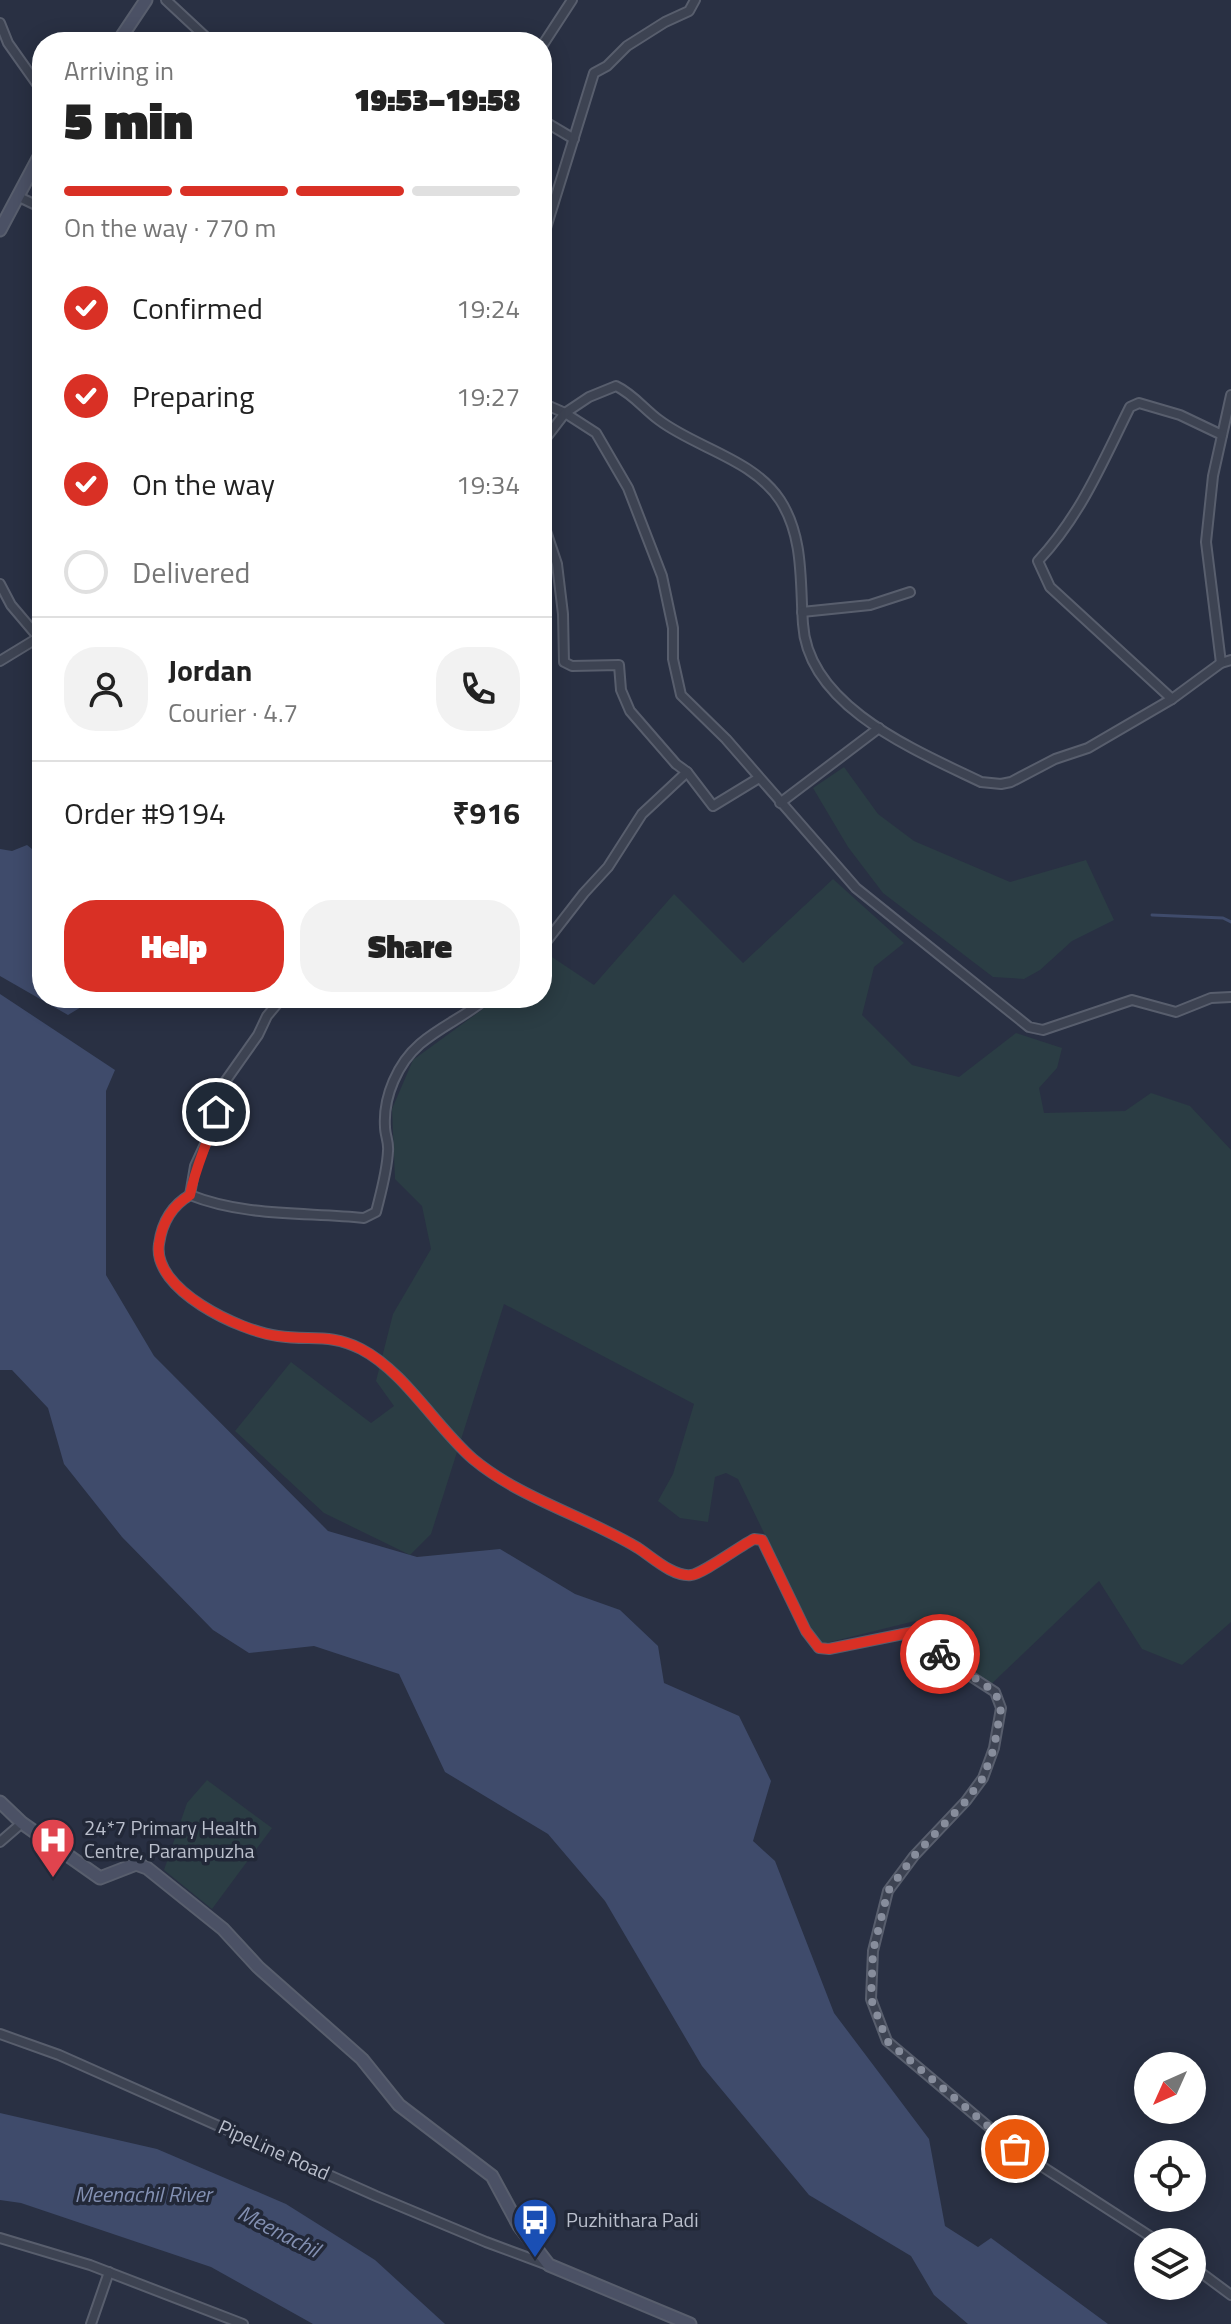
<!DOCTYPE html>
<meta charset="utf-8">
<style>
body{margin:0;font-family:"Titillium Web",sans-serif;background:#f2f2f2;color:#222;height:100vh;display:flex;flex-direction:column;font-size:30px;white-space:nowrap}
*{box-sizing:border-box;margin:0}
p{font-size:26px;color:#767676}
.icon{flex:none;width:44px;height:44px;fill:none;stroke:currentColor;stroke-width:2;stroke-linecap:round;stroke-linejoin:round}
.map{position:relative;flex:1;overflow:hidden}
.side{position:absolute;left:32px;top:32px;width:520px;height:976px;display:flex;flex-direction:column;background:#fff;border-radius:32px;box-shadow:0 4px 20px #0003}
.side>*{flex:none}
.needle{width:52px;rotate:225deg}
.controls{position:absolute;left:1134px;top:2052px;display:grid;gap:16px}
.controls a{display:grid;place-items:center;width:72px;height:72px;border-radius:50%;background:#fff;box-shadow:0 4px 20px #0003;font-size:40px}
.pin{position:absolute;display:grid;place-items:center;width:68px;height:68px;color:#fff;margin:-34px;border:4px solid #fff;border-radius:50%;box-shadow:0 2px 8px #0007}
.courier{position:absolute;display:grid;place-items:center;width:80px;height:80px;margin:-40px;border:6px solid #d93025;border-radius:50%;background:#fff;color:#222;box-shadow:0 2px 10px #0007}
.overview em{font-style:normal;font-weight:800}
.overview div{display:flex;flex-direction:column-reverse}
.overview{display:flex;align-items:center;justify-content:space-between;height:136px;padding:0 32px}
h1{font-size:52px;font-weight:800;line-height:60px}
.bar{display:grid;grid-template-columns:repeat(4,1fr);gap:12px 8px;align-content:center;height:96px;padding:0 32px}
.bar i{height:10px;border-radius:6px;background:#e0e0e0}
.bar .active{background:#d93025}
.bar p{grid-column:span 4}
.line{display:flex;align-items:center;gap:20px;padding:0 32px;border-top:2px solid #e0e0e0}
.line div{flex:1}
.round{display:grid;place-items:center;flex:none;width:84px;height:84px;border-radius:32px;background:#f2f2f2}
ol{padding:0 32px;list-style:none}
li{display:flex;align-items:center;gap:24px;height:88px}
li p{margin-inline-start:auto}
li .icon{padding:8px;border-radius:50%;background:#d93025;color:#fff;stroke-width:4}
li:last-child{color:#767676}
li i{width:44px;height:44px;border:4px solid #e0e0e0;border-radius:50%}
.button{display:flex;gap:16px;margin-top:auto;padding:16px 32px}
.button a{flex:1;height:92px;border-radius:32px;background:#d93025;color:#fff;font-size:32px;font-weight:800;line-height:92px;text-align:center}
.button a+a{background:#f2f2f2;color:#222}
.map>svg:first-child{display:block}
.green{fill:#2b3d44}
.water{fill:#3f4b6b}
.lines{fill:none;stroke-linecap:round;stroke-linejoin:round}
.stream{stroke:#3f4b6b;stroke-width:3}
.street-casing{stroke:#585e6d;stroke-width:12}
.secondary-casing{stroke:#585e6d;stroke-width:15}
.street{stroke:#3d4352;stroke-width:8}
.secondary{stroke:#4b5165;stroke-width:11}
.done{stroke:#878d9c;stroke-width:8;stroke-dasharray:0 14.4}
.route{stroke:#d93025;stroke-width:10}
.labels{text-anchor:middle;stroke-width:7;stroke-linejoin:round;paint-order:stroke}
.poi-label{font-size:20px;fill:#babfcc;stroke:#222838;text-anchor:start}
.street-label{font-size:20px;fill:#babfcc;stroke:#222838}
.water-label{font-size:22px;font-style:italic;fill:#8390b2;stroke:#222838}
</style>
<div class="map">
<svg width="1231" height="2324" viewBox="0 0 1231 2324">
<rect width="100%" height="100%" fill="#293043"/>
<!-- green -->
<g class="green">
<path d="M844,767L878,814L914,841L1010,882L1086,860L1114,920L1072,941L1040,970L1024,979L993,977L883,893L848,847L813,788Z"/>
<path d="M833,879L904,943L874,967L862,1015L912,1065L959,1077L1016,1033L1062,1048L1057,1068L1039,1088L1044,1113L1125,1111L1151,1093L1190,1106L1231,1150V1622L1182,1665L1142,1649L1099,1581L984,1691L915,1621L818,1645L738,1479L726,1473L715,1477L708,1522L680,1518L658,1501L673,1474L694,1404L504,1304L431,1534L410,1555L324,1513L235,1431L291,1362L371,1423L394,1406L376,1381L393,1314L431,1249L422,1206L395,1179L392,1109L413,1060L498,998H542V964L552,957L594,985L674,894L743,963Z"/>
<path d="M207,1780L272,1828L212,1909L164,1870L187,1803Z"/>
</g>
<!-- water -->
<g class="water">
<path d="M27,845L42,857V998H96L68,1015L0,976V849L12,851Z"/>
<path d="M0,994L115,1070L106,1091V1275L154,1356L328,1531L417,1557L500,1549L575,1594L620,1610L658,1646L664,1683L739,1716L771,1781L753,1841L775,1861L834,2013L929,2139L945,2226L978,2247L991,2238L1108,2324H968L934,2295L911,2256L809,2195L702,2066L605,1901L548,1834L445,1772L399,1674L314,1646L249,1653L213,1630L122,1537L64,1464L48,1408L12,1370H0Z"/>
<path d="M0,2113L157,2149L286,2204L375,2260L445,2324H313L211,2267L21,2203L0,2200Z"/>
</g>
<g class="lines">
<!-- stream -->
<path class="stream" d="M1152,915L1223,918L1231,922"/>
<!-- street casing -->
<g class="street-casing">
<g id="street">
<path d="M166,0L211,42"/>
<path d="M0,23L8,43L42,91"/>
<path d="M542,46L572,0"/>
<path d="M542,120L574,139"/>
<path d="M17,196L42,208"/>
<path d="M542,241L594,73L607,66L627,46L665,22L689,11L695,0"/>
<path d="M542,403L565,413L596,433L628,488L662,576L673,628V659L681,695L726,739L856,888L1029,1027L1043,1030L1132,1000L1176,1012L1211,998L1231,997"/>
<path d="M542,443L565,413L589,397L616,386C633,394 644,409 659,420C696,448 753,459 780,500C804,537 800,582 803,624C808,707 917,751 981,782L1001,784L1011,782L1055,759L1088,748L1172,699L1221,663L1231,660"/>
<path d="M542,519L557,564L563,614L564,662L572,666L619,665L621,690L630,711L676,764L687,772L713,806L759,778"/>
<path d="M0,584L11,605L39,638"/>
<path d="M802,612L870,605L910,592"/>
<path d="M0,661L41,636"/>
<path d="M1221,663L1206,542L1213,476L1231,395"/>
<path d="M1172,699L1050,587L1038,561C1081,515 1102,463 1130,407L1139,403L1180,415L1222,435"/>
<path d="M780,803L879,728"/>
<path d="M542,947L584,893L608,867L642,814L687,772"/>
<path d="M487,998C466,1016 441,1026 420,1044C398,1063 383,1096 385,1127C385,1135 389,1142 388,1151C387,1172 381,1192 376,1212L364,1218C306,1212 245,1217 190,1195C171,1206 162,1222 159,1244C152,1290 240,1331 278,1336C310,1341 330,1333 361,1349C404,1371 437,1428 473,1459C521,1499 585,1516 638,1548C652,1557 673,1577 691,1575C702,1574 740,1546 754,1539L762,1540L806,1631L819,1648L829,1649L918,1631L944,1659L995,1692L1001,1708L994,1748L983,1778L966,1801L914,1856L888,1891L873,1951L871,1999L887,2041L1015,2149L1159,2242"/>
<path d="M190,1195L195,1166L212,1129L215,1102L222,1086L258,1035L267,1016L282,998"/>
<path d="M0,1842L22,1823"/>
<path d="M0,2034L59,2055L376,2196L486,2242L548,2265"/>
<path d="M0,2238L90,2265L243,2324"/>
<path d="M1192,2266L1231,2295"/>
<path d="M91,2324L109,2272"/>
</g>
</g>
<!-- secondary casing -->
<g class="secondary-casing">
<g id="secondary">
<path d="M118,42L146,0"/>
<path d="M0,230L42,151"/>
<path d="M0,1802L22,1823L100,1878L136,1864L147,1868L223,1929L258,1967L362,2059L399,2105L492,2176L519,2226L549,2265L690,2324"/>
</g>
</g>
<!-- street -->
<use href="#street" class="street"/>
<!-- secondary -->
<use href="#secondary" class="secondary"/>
</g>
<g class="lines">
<!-- done -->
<path class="done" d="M940,1654L995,1692L1001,1708L994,1748L983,1778L966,1801L914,1856L888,1891L873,1951L871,1999L887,2041L1015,2149"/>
<!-- route -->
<path class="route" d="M216,1112C209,1142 196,1164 190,1195C172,1206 162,1222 159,1244C152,1290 240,1331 278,1336C310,1341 330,1333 361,1349C404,1371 437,1428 473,1459C521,1499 585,1516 638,1548C652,1557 673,1577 691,1575C703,1574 740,1546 754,1539L762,1540L806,1631L819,1648L829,1649L918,1631L940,1654"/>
</g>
<!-- icons -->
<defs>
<g id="hospital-pin" transform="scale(2.3)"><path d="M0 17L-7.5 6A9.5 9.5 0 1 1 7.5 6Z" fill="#e0444e" stroke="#222838"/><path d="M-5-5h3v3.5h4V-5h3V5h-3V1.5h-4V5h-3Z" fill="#fff"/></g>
<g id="bus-pin" transform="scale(2.3)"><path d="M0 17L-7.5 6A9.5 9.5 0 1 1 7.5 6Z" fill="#1a4fb4" stroke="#222838"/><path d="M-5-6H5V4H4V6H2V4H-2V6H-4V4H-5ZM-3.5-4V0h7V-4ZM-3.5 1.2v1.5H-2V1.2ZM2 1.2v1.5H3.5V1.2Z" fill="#fff"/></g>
</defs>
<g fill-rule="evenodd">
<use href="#hospital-pin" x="53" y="1840"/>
<use href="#bus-pin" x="535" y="2220"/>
</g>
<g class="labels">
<!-- poi labels -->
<g class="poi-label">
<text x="84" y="1835">24*7 Primary Health<tspan x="84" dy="23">Centre, Parampuzha</tspan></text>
<text x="566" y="2227">Puzhithara Padi</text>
</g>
<!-- street labels -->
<g class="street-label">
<text transform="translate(274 2150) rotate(24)" y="7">PipeLine Road</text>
</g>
<!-- water labels -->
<g class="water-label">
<text x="143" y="2202">Meenachil River</text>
<text transform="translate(279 2231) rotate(27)" y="8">Meenachil</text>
</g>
</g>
</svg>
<div class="controls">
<a><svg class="needle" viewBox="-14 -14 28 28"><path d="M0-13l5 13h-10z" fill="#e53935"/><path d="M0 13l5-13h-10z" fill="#767676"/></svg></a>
<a><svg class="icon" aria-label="locate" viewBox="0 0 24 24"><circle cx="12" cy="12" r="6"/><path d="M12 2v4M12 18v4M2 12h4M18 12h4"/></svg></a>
<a><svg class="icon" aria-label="layers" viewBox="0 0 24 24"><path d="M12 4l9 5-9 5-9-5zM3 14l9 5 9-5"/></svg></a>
</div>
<div class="pin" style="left:1015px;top:2149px;background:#ea580c"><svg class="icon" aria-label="bag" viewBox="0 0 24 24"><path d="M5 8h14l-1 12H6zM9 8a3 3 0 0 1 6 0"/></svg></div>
<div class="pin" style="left:216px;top:1112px;background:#1f2937"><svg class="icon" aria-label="home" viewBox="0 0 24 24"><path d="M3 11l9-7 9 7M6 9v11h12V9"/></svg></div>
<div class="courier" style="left:940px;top:1654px"><svg class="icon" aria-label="bike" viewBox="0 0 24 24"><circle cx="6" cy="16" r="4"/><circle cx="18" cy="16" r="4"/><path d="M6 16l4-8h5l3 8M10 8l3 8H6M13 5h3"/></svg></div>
<section class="side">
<div class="overview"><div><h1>5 min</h1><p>Arriving in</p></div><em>19:53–19:58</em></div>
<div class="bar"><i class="active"></i><i class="active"></i><i class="active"></i><i></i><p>On the way · 770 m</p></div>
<ol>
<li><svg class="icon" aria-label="check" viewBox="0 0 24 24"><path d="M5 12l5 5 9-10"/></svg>Confirmed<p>19:24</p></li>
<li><svg class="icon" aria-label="check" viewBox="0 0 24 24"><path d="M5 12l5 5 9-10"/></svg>Preparing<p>19:27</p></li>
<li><svg class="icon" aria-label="check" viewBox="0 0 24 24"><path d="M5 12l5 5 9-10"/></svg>On the way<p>19:34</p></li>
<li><i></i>Delivered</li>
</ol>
<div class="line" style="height:144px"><a class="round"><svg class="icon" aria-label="person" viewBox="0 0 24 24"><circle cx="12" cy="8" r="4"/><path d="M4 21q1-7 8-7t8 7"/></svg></a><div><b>Jordan</b><p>Courier · 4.7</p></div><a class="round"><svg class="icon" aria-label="phone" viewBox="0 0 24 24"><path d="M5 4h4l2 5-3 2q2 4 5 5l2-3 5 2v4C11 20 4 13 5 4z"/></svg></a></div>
<div class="line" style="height:104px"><div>Order #9194</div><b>₹916</b></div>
<div class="button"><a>Help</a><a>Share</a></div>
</section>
</div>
